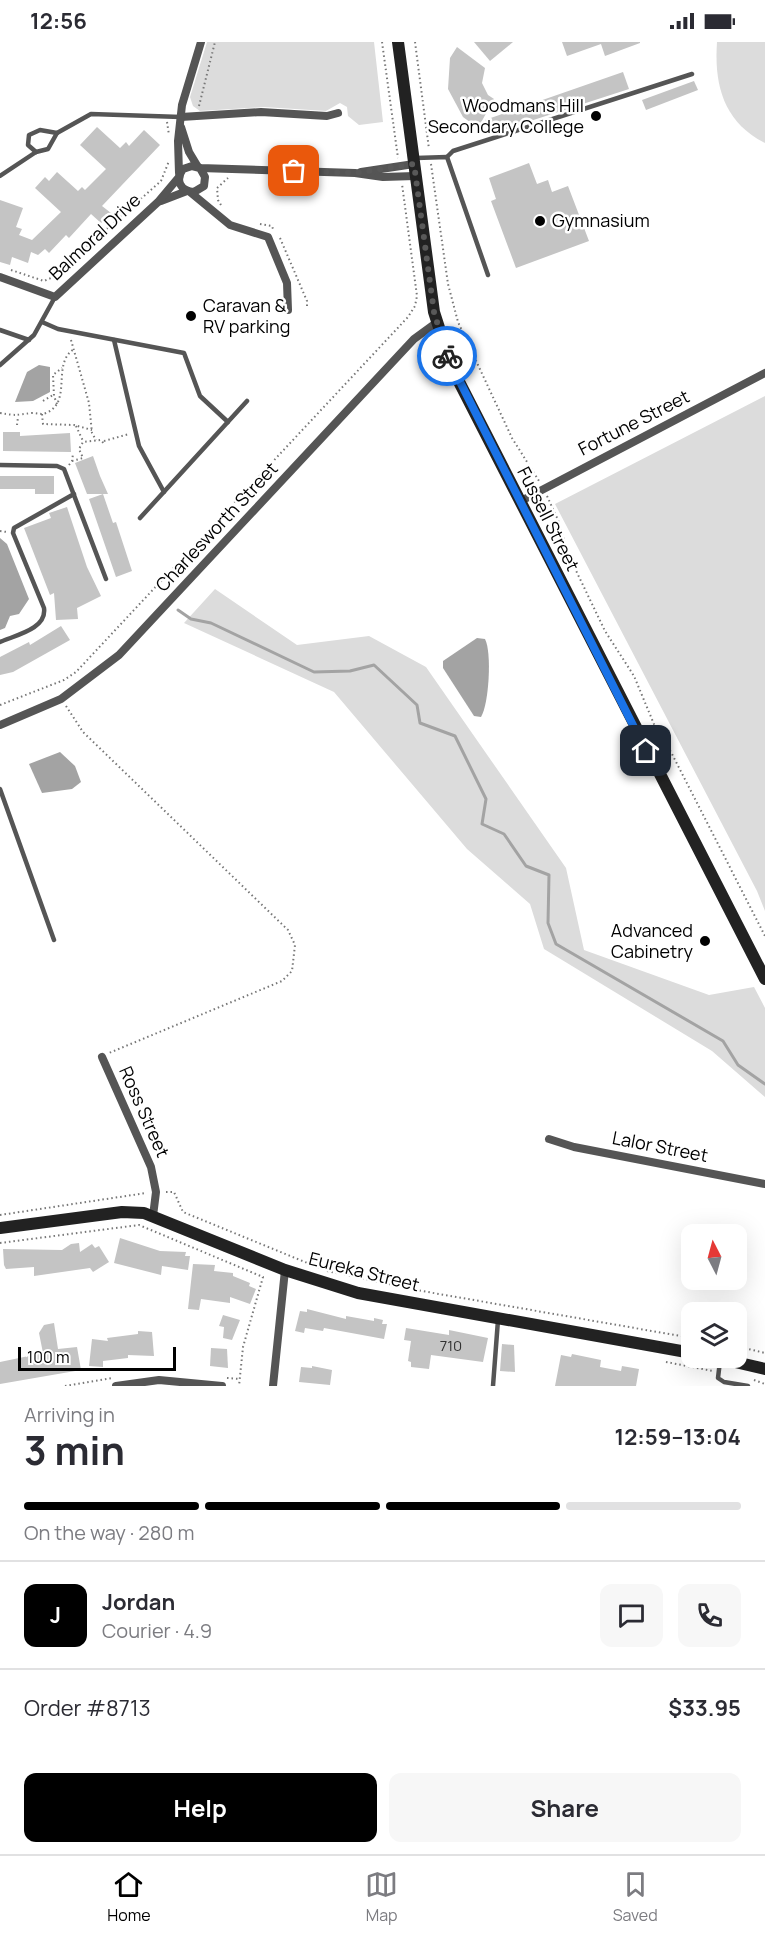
<!DOCTYPE html>
<meta charset="utf-8">
<style>
body{margin:0;font-family:Manrope,sans-serif;background:#f7f7f7;color:#2b2b33;height:100vh;display:flex;flex-direction:column;font-size:22px;white-space:nowrap}
*{box-sizing:border-box;margin:0}
p{font-size:20px;color:#7c7c81}
.icon{flex:none;width:33px;height:33px;fill:none;stroke:currentColor;stroke-width:2;stroke-linecap:round;stroke-linejoin:round}
.map{position:relative;height:1344px;overflow:hidden}
.drawer{display:flex;flex-direction:column;background:#fff;flex:1}
.drawer>*{flex:none}
.needle{width:39px;rotate:354deg}
.fabs{position:absolute;left:681px;top:1182px;display:grid;gap:12px}
.fabs a{display:grid;place-items:center;width:66px;height:66px;border-radius:12px;background:#fff;box-shadow:0 6px 24px #0002;font-size:30px}
.scale{position:absolute;left:18px;bottom:15px;width:158px;box-sizing:border-box;padding-left:6px;border:3px solid #000;border-top:0;font-size:16px;line-height:21px;white-space:nowrap;color:#000;-webkit-text-stroke:4px #fff;paint-order:stroke}
.pin{position:absolute;display:grid;place-items:center;width:51px;height:51px;color:#fff;margin:-26px;border-radius:12px;box-shadow:0 3px 9px #0006}
.courier{position:absolute;display:grid;place-items:center;width:60px;height:60px;margin:-30px;border:4px solid #1a73e8;border-radius:50%;background:#fff;color:#222;box-shadow:0 2px 8px #0007}
.overview em{font-style:normal;font-weight:700}
.overview div{display:flex;flex-direction:column-reverse}
.overview{display:flex;align-items:center;justify-content:space-between;height:102px;padding:0 24px}
h1{font-size:39px;font-weight:700;line-height:45px}
.bar{display:grid;grid-template-columns:repeat(4,1fr);gap:9px 6px;align-content:center;height:72px;padding:0 24px}
.bar i{height:8px;border-radius:4px;background:#e1e1e2}
.bar .on{background:#000}
.bar p{grid-column:span 4}
.line{display:flex;align-items:center;gap:15px;padding:0 24px;border-top:2px solid #e1e1e2}
.line div{flex:1}
.round{display:grid;place-items:center;flex:none;width:63px;height:63px;border-radius:12px;background:#f7f7f7}
.action{display:flex;gap:12px;margin-top:auto;padding:12px 24px}
.action a{flex:1;height:69px;border-radius:12px;background:#000;color:#fff;font-size:24px;font-weight:700;line-height:69px;text-align:center}
.action a+a{background:#f7f7f7;color:#2b2b33}
.status{display:flex;justify-content:space-between;align-items:center;height:42px;padding:0 30px;background:#fff;direction:ltr}
.status svg{height:16px;fill:currentColor}
.tabs{display:flex;justify-content:space-around;align-items:center;height:84px;border-top:2px solid #e1e1e2;background:#fff;font-size:16px;color:#7c7c81}
.tabs a{display:grid;justify-items:center;gap:3px}
.tabs .on{color:#000}
.map>svg:first-child{display:block}
.green{fill:#dcdcdc}
.water{fill:#a3a3a3}
.lines{fill:none;stroke-linecap:round;stroke-linejoin:round}
.stream{stroke:#a3a3a3;stroke-width:3}
.building{fill:#c4c4c4}
.path{stroke:#777;stroke-width:2;stroke-dasharray:1.5 3;stroke-linecap:butt}
.lane{stroke:#555;stroke-width:4.5}
.street{stroke:#555;stroke-width:8}
.secondary{stroke:#222;stroke-width:12}
.done{stroke:#595959;stroke-width:6;stroke-dasharray:0 10.8}
.route{stroke:#1a73e8;stroke-width:8}
.poi-dot{fill:#000;stroke:#fff;stroke-width:2}
.labels{text-anchor:middle;stroke-width:5;stroke-linejoin:round;paint-order:stroke}
.number-label{font-size:15px;fill:#313131}
.poi-label{font-size:18px;fill:#000;stroke:#fff;text-anchor:end}
.street-label{font-size:18px;fill:#000;stroke:#fff}
</style>
<div class="status"><b>12:56</b><svg viewBox="0 0 49 12"><path d="M0 12V9h3v3zM5 12V6h3v6zM10 12V3h3v9zM15 12V0h3v12zM26 1h20v11H26zM47 4h2v5h-2z"/></svg></div>
<div class="map">
<svg width="765" height="1344" viewBox="0 0 765 1344">
<rect width="100%" height="100%" fill="#fff"/>
<!-- green -->
<g class="green">
<path d="M207,0H374L383,80L359,83L348,74L347,65L340,61L326,69L264,65L200,69L193,64L190,55Z"/>
<path d="M717,0H765V101C724,80 714,44 717,0Z"/>
<path d="M765,354V869L757,849L555,462Z"/>
<path d="M215,547L297,603L369,594L426,625L566,826L584,908L709,953L754,945L765,966V1055L712,1009L544,907L530,862L467,807L334,650L184,581Z"/>
</g>
<!-- water -->
<g class="water">
<path d="M39,323L50,325V350L33,359L15,360L27,330Z"/>
<path d="M0,496L7,502L29,557L19,572L10,574L5,586L0,588Z"/>
<path d="M477,596L485,597C492,610 489,662 481,675L474,674L443,626V619Z"/>
<path d="M60,710L75,724L81,740L72,747L42,751L29,722Z"/>
</g>
<g class="lines">
<!-- stream -->
<path class="stream" d="M178,568L191,577L211,581L314,630L350,629L374,623L417,663L420,681L455,694L486,757L482,782L504,792L526,824L549,833L548,881L556,902L723,999L738,1023L765,1042"/>
</g>
<!-- building -->
<g class="building">
<path d="M474,0H513L490,19Z"/>
<path d="M562,0H640V1L605,14L601,2L567,14Z"/>
<path d="M457,5L485,26L482,41L488,53L494,57L478,86L463,75L448,47L450,16Z"/>
<path d="M623,30L629,47L490,92L485,78Z"/>
<path d="M694,39L698,48L646,68L642,58Z"/>
<path d="M97,85L120,106L126,100L129,104L144,88L160,103L102,164L111,171L101,181L91,172L69,196L66,193L49,211L45,207L38,213L31,210L28,221L12,215L10,223L0,220V158L23,166L16,185L22,187L19,193L32,198L61,170L35,146L45,135L49,139L57,130L78,149L82,145L85,148L106,127L80,103Z"/>
<path d="M529,121L537,142L548,138L552,150L568,144L589,199L516,226L491,159L496,157L489,136Z"/>
<path d="M3,390H20V394L70,391L71,410L3,409Z"/>
<path d="M93,414L100,434L108,452H87L75,421Z"/>
<path d="M0,434H54V452H35V447H0Z"/>
<path d="M103,452L113,481L116,480L132,529L116,535L89,457Z"/>
<path d="M67,465L87,525L101,554L77,566L78,577L56,578L54,551L50,553L24,486L51,476L49,471Z"/>
<path d="M61,584L70,598L13,630L0,633V615L29,600L30,603Z"/>
<path d="M120,1196L160,1209L186,1210L185,1214H190L188,1228L162,1224L161,1233L114,1221Z"/>
<path d="M79,1201L80,1210L92,1202L95,1206L99,1204L109,1220L93,1230L90,1226L34,1234V1225L6,1227L4,1223L3,1207L62,1208L71,1202Z"/>
<path d="M193,1222L215,1223L214,1229L233,1231V1234L250,1241L249,1244L256,1247L250,1262L230,1255V1261L201,1257L199,1268L188,1267Z"/>
<path d="M307,1267L346,1277V1274L374,1279V1276L383,1278L382,1282H387L384,1297L324,1286L323,1289L305,1286L304,1291L295,1289L300,1269L307,1270Z"/>
<path d="M223,1273L240,1278L232,1298L223,1296L224,1285L219,1284Z"/>
<path d="M54,1281L58,1307L77,1305L81,1328L0,1342V1320L43,1311L39,1291L44,1283Z"/>
<path d="M406,1286L449,1293V1288L488,1296L483,1320L431,1313L429,1327L411,1325V1320L408,1319L411,1299L404,1298Z"/>
<path d="M138,1289L152,1290L154,1314L128,1313V1316L103,1319V1325L89,1324L92,1297L108,1299L107,1296L138,1292Z"/>
<path d="M502,1302L514,1303L515,1330L500,1329Z"/>
<path d="M211,1306L227,1307L228,1326L210,1324Z"/>
<path d="M572,1312L601,1318L600,1325L621,1329L622,1324L639,1327L636,1344H555L561,1313L571,1315Z"/>
<path d="M312,1324L332,1328L330,1343L299,1340L301,1325L312,1326Z"/>
</g>
<g class="lines">
<!-- path -->
<g class="path">
<path d="M382,0L398,116"/>
<path d="M415,0L429,107"/>
<path d="M199,64L215,0"/>
<path d="M167,80L169,93"/>
<path d="M431,122L448,242L458,280L512,396L539,439"/>
<path d="M221,163L218,158L217,146L228,136"/>
<path d="M260,182L272,184L273,187"/>
<path d="M280,196L307,259V266"/>
<path d="M11,228L44,239L51,236L161,139L169,119"/>
<path d="M71,298L89,361L92,391L96,398"/>
<path d="M43,359L53,353"/>
<path d="M57,362L54,354L53,333L62,326"/>
<path d="M0,371C18,374 14,373 32,371C37,371 41,373 46,371C73,360 51,322 74,307"/>
<path d="M42,372L43,382L74,383L92,388"/>
<path d="M17,383L18,375"/>
<path d="M76,384L83,399"/>
<path d="M104,399L129,392"/>
<path d="M72,419L83,416L79,407L83,400L101,398L105,403"/>
<path d="M69,423L72,419L73,412"/>
<path d="M547,454L558,478L569,514L605,589L634,634L656,687L671,710L765,894"/>
<path d="M0,489L7,490"/>
<path d="M0,663L64,638L76,630L408,275L415,264L417,254L402,142"/>
<path d="M66,664L83,690L288,888L295,903L292,929L282,939L109,1011"/>
<path d="M166,1150H174L183,1170L322,1227"/>
<path d="M0,1173L146,1151"/>
<path d="M0,1201L139,1183L263,1235L243,1305L239,1344"/>
<path d="M327,1229L422,1249L692,1296"/>
<path d="M736,1304L765,1311"/>
<path d="M666,1320L713,1329"/>
<path d="M227,1336L240,1337"/>
<path d="M754,1338L765,1342"/>
<path d="M65,1344L112,1336"/>
</g>
<!-- lane -->
<g class="lane">
<path d="M36,110L28,103L29,93L40,88L57,91"/>
<path d="M447,115L453,109L692,32"/>
<path d="M416,116L447,115L488,233"/>
<path d="M0,134L36,110L48,107L57,91L91,72L181,75"/>
<path d="M42,280L58,287L184,311L200,354L228,380"/>
<path d="M0,288L29,298"/>
<path d="M114,298L139,404L164,450"/>
<path d="M0,323L34,293L55,255"/>
<path d="M0,423L57,424L64,427L106,537"/>
<path d="M140,476L247,359"/>
<path d="M0,600C16,593 47,587 44,566L13,491L14,486L74,452"/>
<path d="M0,747L54,898"/>
<path d="M720,1319L718,1336L724,1340L748,1344"/>
<path d="M493,1344L498,1278"/>
</g>
<!-- street -->
<g class="street">
<path d="M181,75L261,70L327,74L338,71"/>
<path d="M181,85L189,110L198,125"/>
<path d="M200,126L205,135L204,144L194,150C180,149 175,138 183,127L192,124L200,126L355,131L383,135L415,134"/>
<path d="M361,130L414,122"/>
<path d="M179,131L178,99L182,63L201,0"/>
<path d="M190,150L230,183L268,195L287,241L288,268"/>
<path d="M161,159L187,149"/>
<path d="M0,235L55,255L158,160L179,135"/>
<path d="M519,460L765,331"/>
<path d="M0,683L61,657L119,613L414,297L436,281"/>
<path d="M102,1015L151,1125L156,1150L153,1174"/>
<path d="M549,1097L574,1105L765,1142"/>
<path d="M116,1344L159,1338L222,1344"/>
<path d="M273,1344L285,1228"/>
</g>
<!-- secondary -->
<g class="secondary">
<path d="M398,0L434,270L452,326L765,937"/>
<path d="M0,1186L122,1170L144,1171L285,1228L358,1251L692,1311"/>
<path d="M718,1316L765,1327"/>
</g>
</g>
<g class="lines">
<!-- done -->
<path class="done" d="M294,129L355,131L414,122L434,270L447,314"/>
<!-- route -->
<path class="route" d="M447,314L646,709"/>
</g>
<!-- markers -->
<g class="poi-dot">
<circle cx="596" cy="74" r="6"/>
<circle cx="540" cy="179" r="6"/>
<circle cx="191" cy="274" r="6"/>
<circle cx="705" cy="899" r="6"/>
</g>
<g class="labels">
<!-- number labels -->
<g class="number-label">
<text x="451" y="1309">710</text>
</g>
<!-- poi labels -->
<g class="poi-label">
<text x="584" y="70">Woodmans Hill<tspan x="584" dy="21">Secondary College</tspan></text>
<text x="552" y="185" text-anchor="start">Gymnasium</text>
<text x="203" y="270" text-anchor="start">Caravan &amp;<tspan x="203" dy="21">RV parking</tspan></text>
<text x="693" y="895">Advanced<tspan x="693" dy="21">Cabinetry</tspan></text>
</g>
<!-- street labels -->
<g class="street-label">
<text transform="translate(95 195) rotate(-43)" y="6">Balmoral Drive</text>
<text transform="translate(634 381) rotate(-27)" y="6">Fortune Street</text>
<text transform="translate(548 477) rotate(63)" y="6">Fussell Street</text>
<text transform="translate(217 485) rotate(-47)" y="6">Charlesworth Street</text>
<text transform="translate(144 1070) rotate(66)" y="6">Ross Street</text>
<text transform="translate(660 1105) rotate(11)" y="6">Lalor Street</text>
<text transform="translate(364 1230) rotate(14)" y="6">Eureka Street</text>
</g>
</g>
</svg>
<div class="fabs">
<a><svg class="needle" viewBox="-14 -14 28 28"><path d="M0-13l5 13h-10z" fill="#e53935"/><path d="M0 13l5-13h-10z" fill="#7c7c81"/></svg></a>
<a><svg class="icon" aria-label="layers" viewBox="0 0 24 24"><path d="M12 4l9 5-9 5-9-5zM3 14l9 5 9-5"/></svg></a>
</div>
<div class="scale">100 m</div>
<div class="pin" style="left:294px;top:129px;background:#ea580c"><svg class="icon" aria-label="bag" viewBox="0 0 24 24"><path d="M5 8h14l-1 12H6zM9 8a3 3 0 0 1 6 0"/></svg></div>
<div class="pin" style="left:646px;top:709px;background:#1f2937"><svg class="icon" aria-label="home" viewBox="0 0 24 24"><path d="M3 11l9-7 9 7M6 9v11h12V9"/></svg></div>
<div class="courier" style="left:447px;top:314px"><svg class="icon" aria-label="bike" viewBox="0 0 24 24"><circle cx="6" cy="16" r="4"/><circle cx="18" cy="16" r="4"/><path d="M6 16l4-8h5l3 8M10 8l3 8H6M13 5h3"/></svg></div>
</div>
<section class="drawer">
<div class="overview"><div><h1>3 min</h1><p>Arriving in</p></div><em>12:59–13:04</em></div>
<div class="bar"><i class="on"></i><i class="on"></i><i class="on"></i><i></i><p>On the way · 280 m</p></div>
<div class="line" style="height:108px"><b class="round" style="background:#000;color:#fff">J</b><div><b>Jordan</b><p>Courier · 4.9</p></div><a class="round"><svg class="icon" aria-label="chat" viewBox="0 0 24 24"><path d="M4 5h16v11H9l-5 4z"/></svg></a><a class="round"><svg class="icon" aria-label="phone" viewBox="0 0 24 24"><path d="M5 4h4l2 5-3 2q2 4 5 5l2-3 5 2v4C11 20 4 13 5 4z"/></svg></a></div>
<div class="line" style="height:78px"><div>Order #8713</div><b>$33.95</b></div>
<div class="action"><a>Help</a><a>Share</a></div>
</section>
<nav class="tabs">
<a class="on"><svg class="icon" aria-label="home" viewBox="0 0 24 24"><path d="M3 11l9-7 9 7M6 9v11h12V9"/></svg>Home</a>
<a><svg class="icon" aria-label="map" viewBox="0 0 24 24"><path d="M3 6l6-2 6 2 6-2v14l-6 2-6-2-6 2zM9 4v14M15 6v14"/></svg>Map</a>
<a><svg class="icon" aria-label="saved" viewBox="0 0 24 24"><path d="M7 4h10v16l-5-4-5 4z"/></svg>Saved</a>
</nav>
